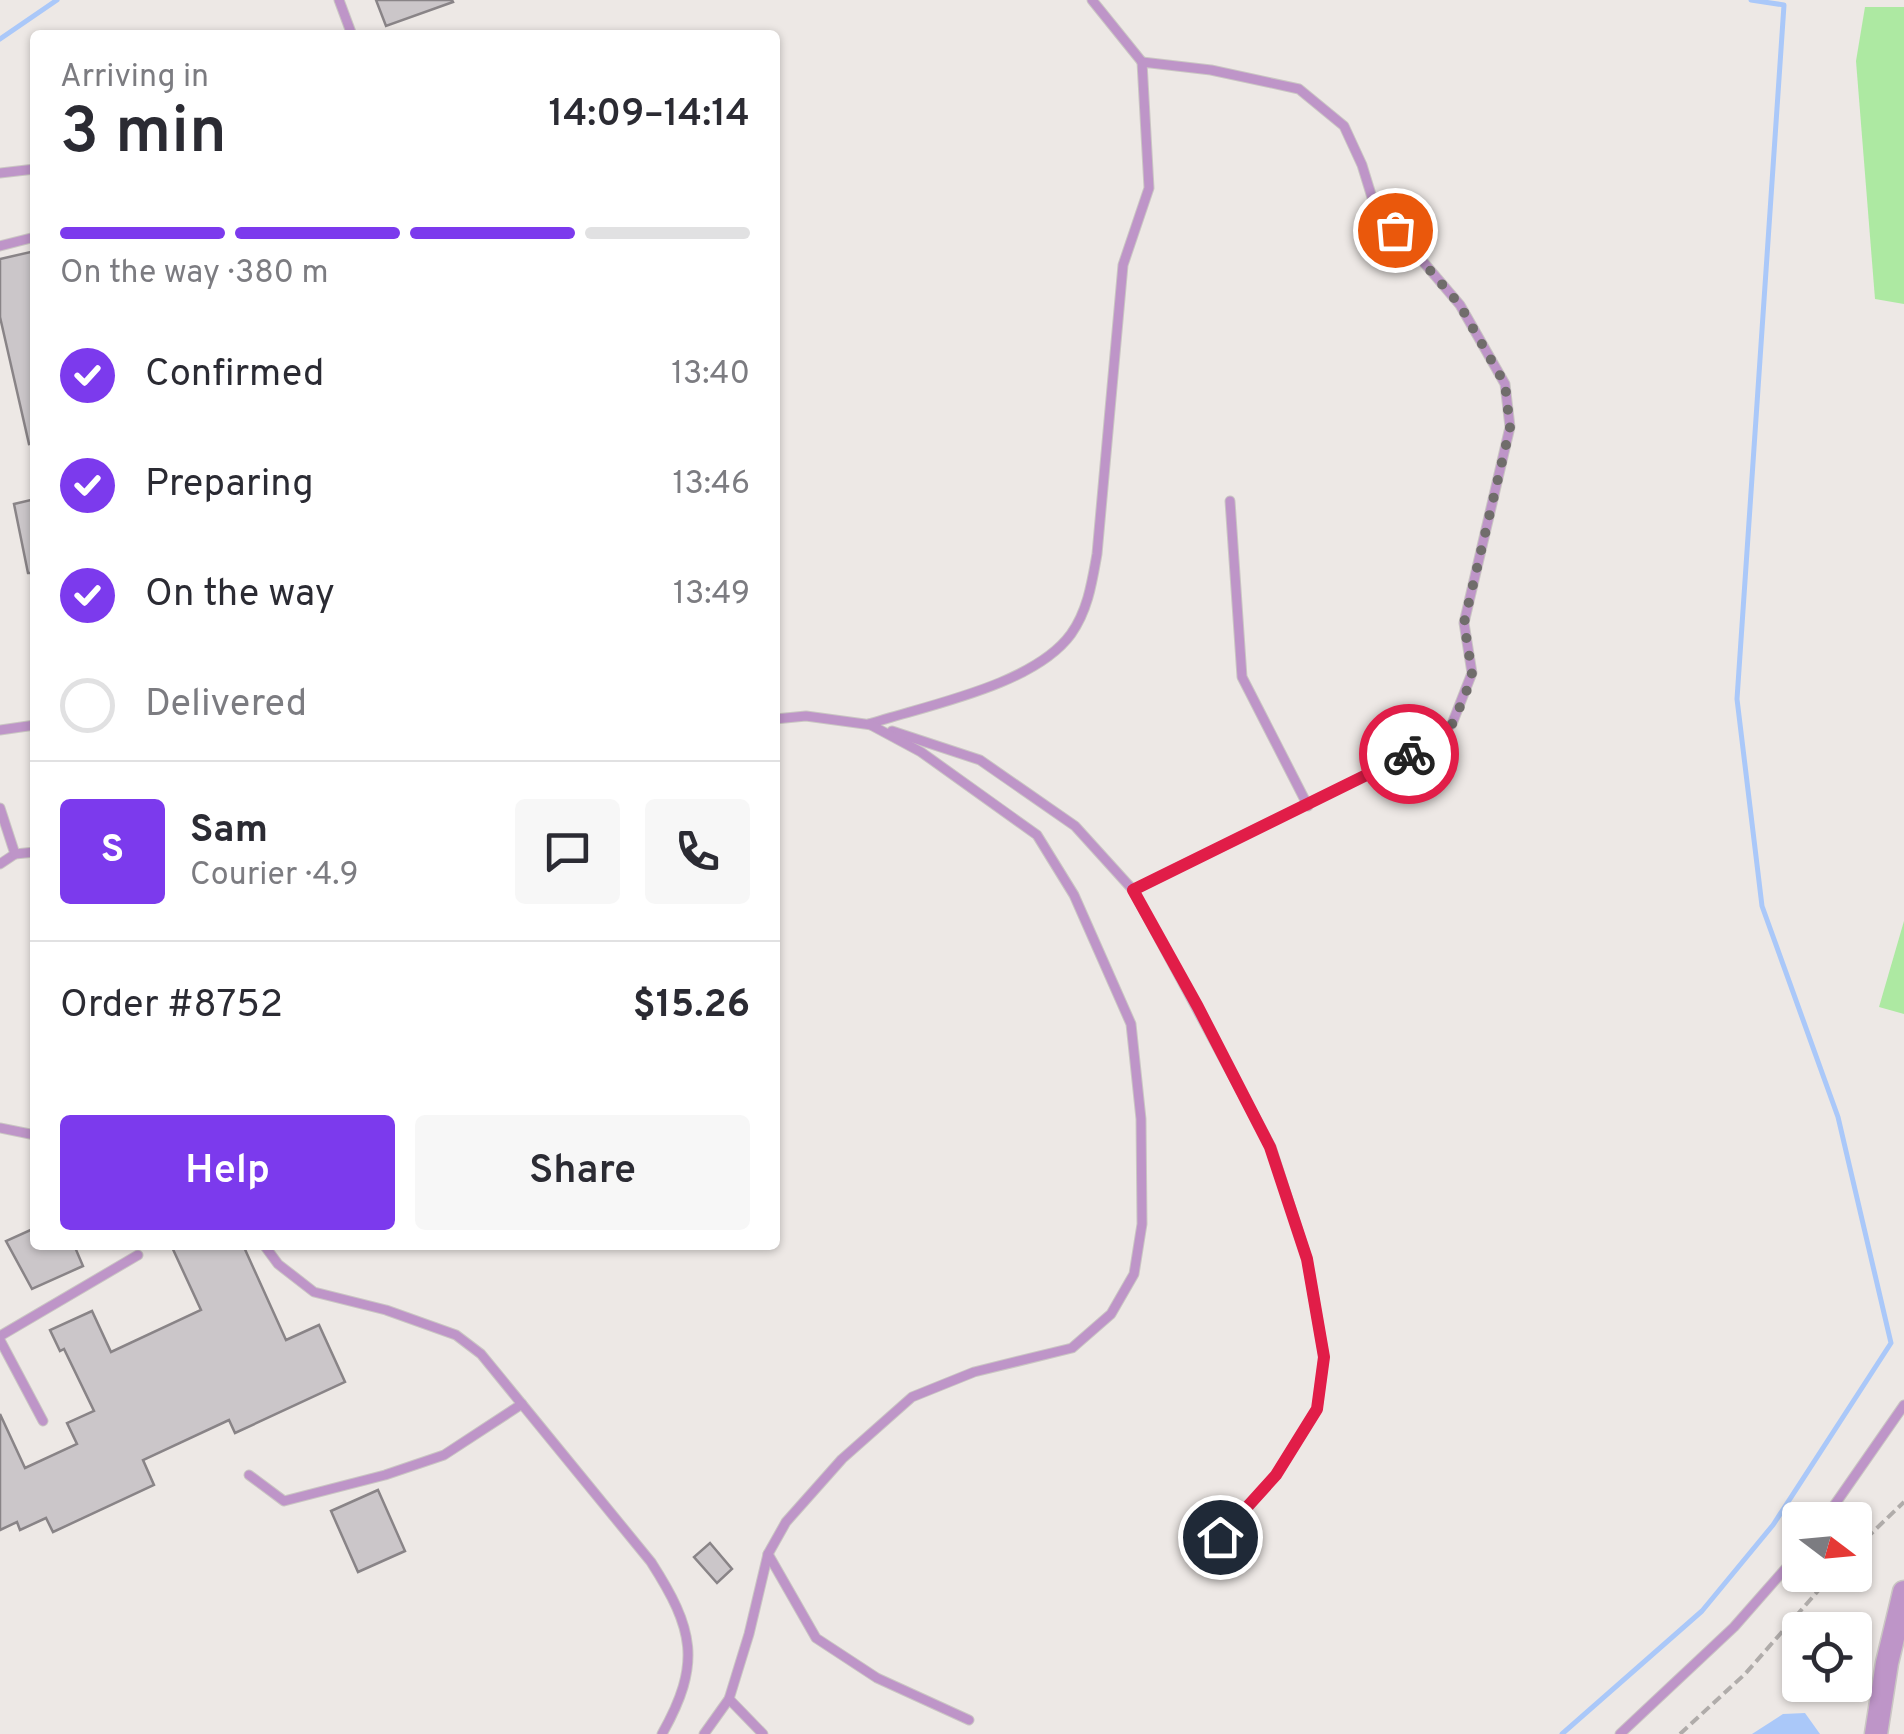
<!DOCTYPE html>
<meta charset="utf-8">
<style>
body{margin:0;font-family:Overpass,sans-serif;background:#f7f7f7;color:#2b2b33;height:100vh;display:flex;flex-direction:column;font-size:38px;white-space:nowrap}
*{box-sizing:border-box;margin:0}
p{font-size:32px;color:#7c7c81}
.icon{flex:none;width:55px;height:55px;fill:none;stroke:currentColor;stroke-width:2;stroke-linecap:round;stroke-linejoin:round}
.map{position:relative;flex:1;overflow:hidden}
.side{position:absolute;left:30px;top:30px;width:750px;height:1220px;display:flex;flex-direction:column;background:#fff;border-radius:10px;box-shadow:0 2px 8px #0004}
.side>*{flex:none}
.needle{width:65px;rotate:106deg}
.buttons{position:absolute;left:1782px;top:1502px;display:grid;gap:20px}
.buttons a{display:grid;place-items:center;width:90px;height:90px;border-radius:10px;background:#fff;box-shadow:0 2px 8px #0004;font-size:50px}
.pin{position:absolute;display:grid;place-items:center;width:85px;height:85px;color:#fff;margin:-42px;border:5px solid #fff;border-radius:50%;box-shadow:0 2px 10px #0007}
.courier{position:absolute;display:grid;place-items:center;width:100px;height:100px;margin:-50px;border:8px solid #e11d48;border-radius:50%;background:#fff;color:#222;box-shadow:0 2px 12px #0007}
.head em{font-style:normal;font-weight:600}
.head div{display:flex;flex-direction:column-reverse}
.head{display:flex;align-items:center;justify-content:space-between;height:170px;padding:0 30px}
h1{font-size:65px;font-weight:600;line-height:75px}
.bar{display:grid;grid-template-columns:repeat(4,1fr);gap:15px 10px;align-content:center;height:120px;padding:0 30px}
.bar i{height:12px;border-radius:8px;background:#e1e1e2}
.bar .active{background:#7c3aed}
.bar p{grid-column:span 4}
.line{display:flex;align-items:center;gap:25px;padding:0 30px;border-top:2px solid #e1e1e2}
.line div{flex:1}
.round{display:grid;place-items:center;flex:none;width:105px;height:105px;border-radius:10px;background:#f7f7f7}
ol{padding:0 30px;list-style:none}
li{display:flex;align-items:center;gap:30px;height:110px}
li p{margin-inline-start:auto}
li .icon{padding:10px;border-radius:50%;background:#7c3aed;color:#fff;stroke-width:4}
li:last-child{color:#7c7c81}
li i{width:55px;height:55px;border:5px solid #e1e1e2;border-radius:50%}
.primary-button{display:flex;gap:20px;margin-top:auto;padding:20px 30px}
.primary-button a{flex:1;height:115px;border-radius:10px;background:#7c3aed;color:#fff;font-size:40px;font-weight:600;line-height:115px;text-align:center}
.primary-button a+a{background:#f7f7f7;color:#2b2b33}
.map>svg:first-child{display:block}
.green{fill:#ade9a2}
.water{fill:#aac8f9}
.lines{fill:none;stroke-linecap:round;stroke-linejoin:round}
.stream{stroke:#aac8f9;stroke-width:5}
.building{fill:#cbc6c9;stroke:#898487;stroke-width:2.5}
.service-casing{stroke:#cac6c3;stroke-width:11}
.tertiary-casing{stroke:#cac6c3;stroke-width:25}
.path{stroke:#b0acaa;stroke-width:4;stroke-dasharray:10 5;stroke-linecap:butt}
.service{stroke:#be95c8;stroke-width:9}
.tertiary{stroke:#be95c8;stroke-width:22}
.done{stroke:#706d6b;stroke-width:10;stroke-dasharray:0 18}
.route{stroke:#e11d48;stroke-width:12}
</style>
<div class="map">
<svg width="1904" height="1734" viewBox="0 0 1904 1734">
<rect width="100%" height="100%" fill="#ede8e5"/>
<!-- green -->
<g class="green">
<path d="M1865,7H1904V304L1875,299L1856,61Z"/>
<path d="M1904,921V1014L1879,1007Z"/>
</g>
<!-- water -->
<path class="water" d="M1805,1713L1820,1734H1752L1783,1714Z"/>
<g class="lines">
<!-- stream -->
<g class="stream">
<path d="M0,39L57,0"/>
<path d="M1562,1734L1702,1611L1773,1525L1891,1343L1838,1117L1762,906L1737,699L1784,5L1751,0"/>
</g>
</g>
<!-- building -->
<g class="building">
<path d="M376,0H452L453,2L386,26Z"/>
<path d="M35,251V443L29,444L0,317V259Z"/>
<path d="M35,499V573H28L14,504Z"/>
<path d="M35,1228V1245H74L83,1266L32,1289L6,1241Z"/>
<path d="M171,1245H243L286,1340L319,1325L345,1382L235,1433L229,1420L143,1460L154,1485L53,1532L46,1518L20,1530L17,1522L0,1530V1414L25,1468L77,1444L67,1423L94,1411L64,1349L60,1351L50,1330L92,1311L111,1352L201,1310Z"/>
<path d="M378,1490L405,1551L358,1572L331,1511Z"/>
<path d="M710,1543L732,1569L717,1583L694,1557Z"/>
</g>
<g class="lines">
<!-- service casing -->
<g class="service-casing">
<g id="service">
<path d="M339,0L352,35"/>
<path d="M1092,0L1142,62"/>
<path d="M0,173L35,169"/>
<path d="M0,246L35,237"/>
<path d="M1230,501L1242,677L1308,806"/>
<path d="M775,719L806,716L872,725"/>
<path d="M869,724C928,705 1034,685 1071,634C1088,610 1092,582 1097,554L1123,265L1149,188L1142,62L1211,70L1299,89L1344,126L1362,165L1374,204L1460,305L1505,384L1510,427L1464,623L1472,673L1452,724L1413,752L1133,890"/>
<path d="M0,730L35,725"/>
<path d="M892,731L980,760L1075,826L1133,890L1271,1147L1307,1259L1324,1357L1317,1409L1276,1475L1220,1537"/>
<path d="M0,808L15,854L0,864"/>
<path d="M15,854L35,852"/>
<path d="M0,1128L35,1135"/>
<path d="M264,1245L278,1264L314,1292L386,1310L456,1335L481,1354L651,1562C694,1629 702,1663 662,1734"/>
<path d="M0,1336L138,1255"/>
<path d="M0,1340L43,1421"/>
<path d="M249,1475L284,1501L385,1475L444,1455L522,1404"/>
<path d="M1824,1520L1904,1405"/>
<path d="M768,1554L816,1638L877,1678L969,1720"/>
<path d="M729,1699L763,1734"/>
<path d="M704,1734L729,1699L749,1634L768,1554L786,1522L842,1459L912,1397L974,1372L1072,1348L1111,1314L1134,1274L1142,1224L1141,1119L1131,1024L1074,895L1037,835L921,752L869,724"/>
<path d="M1620,1734L1734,1627L1800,1552"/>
</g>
</g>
<!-- tertiary casing -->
<g class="tertiary-casing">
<path id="tertiary" d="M1876,1734L1887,1663L1904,1592"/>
</g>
<!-- path -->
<g class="path">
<path d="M1855,1549L1904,1502"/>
<path d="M1680,1734L1745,1674L1832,1575"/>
</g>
<!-- service -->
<use href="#service" class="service"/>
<!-- tertiary -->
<use href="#tertiary" class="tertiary"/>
</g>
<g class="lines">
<!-- done -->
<path class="done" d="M1395,230L1460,305L1475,332L1505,384L1510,428L1464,623L1472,673L1465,696L1452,724L1409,754"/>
<!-- route -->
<path class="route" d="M1220,1537L1276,1475L1317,1409L1324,1357L1307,1259L1270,1147L1198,1007L1133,890L1409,754"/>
</g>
</svg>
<div class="buttons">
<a><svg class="needle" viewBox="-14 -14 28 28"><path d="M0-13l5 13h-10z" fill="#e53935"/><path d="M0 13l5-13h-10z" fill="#7c7c81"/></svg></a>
<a><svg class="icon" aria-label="locate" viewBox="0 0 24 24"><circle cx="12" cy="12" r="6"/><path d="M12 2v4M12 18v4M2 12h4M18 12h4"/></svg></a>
</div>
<div class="pin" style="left:1395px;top:230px;background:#ea580c"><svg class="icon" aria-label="bag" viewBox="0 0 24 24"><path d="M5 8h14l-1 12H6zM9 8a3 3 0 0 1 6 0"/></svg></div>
<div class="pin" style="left:1220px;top:1537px;background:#1f2937"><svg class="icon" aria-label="home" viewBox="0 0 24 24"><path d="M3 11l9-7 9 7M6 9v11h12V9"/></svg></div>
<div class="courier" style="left:1409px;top:754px"><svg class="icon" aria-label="bike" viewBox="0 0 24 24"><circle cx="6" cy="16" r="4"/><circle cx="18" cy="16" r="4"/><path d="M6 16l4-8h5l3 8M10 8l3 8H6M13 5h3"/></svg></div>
<section class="side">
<div class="head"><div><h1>3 min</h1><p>Arriving in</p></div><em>14:09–14:14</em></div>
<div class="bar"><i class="active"></i><i class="active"></i><i class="active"></i><i></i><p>On the way · 380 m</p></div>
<ol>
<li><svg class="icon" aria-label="check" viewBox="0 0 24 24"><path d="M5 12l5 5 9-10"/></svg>Confirmed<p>13:40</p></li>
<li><svg class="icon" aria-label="check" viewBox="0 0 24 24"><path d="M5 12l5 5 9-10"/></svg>Preparing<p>13:46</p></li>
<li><svg class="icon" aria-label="check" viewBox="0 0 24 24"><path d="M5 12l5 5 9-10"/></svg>On the way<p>13:49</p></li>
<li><i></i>Delivered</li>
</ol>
<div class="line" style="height:180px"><b class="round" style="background:#7c3aed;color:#fff">S</b><div><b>Sam</b><p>Courier · 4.9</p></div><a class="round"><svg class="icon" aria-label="chat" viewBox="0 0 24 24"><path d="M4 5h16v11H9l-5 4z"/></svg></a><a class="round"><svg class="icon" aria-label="phone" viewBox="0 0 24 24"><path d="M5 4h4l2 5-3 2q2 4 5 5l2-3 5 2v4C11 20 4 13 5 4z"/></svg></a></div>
<div class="line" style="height:130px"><div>Order #8752</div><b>$15.26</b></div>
<div class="primary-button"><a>Help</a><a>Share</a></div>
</section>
</div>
